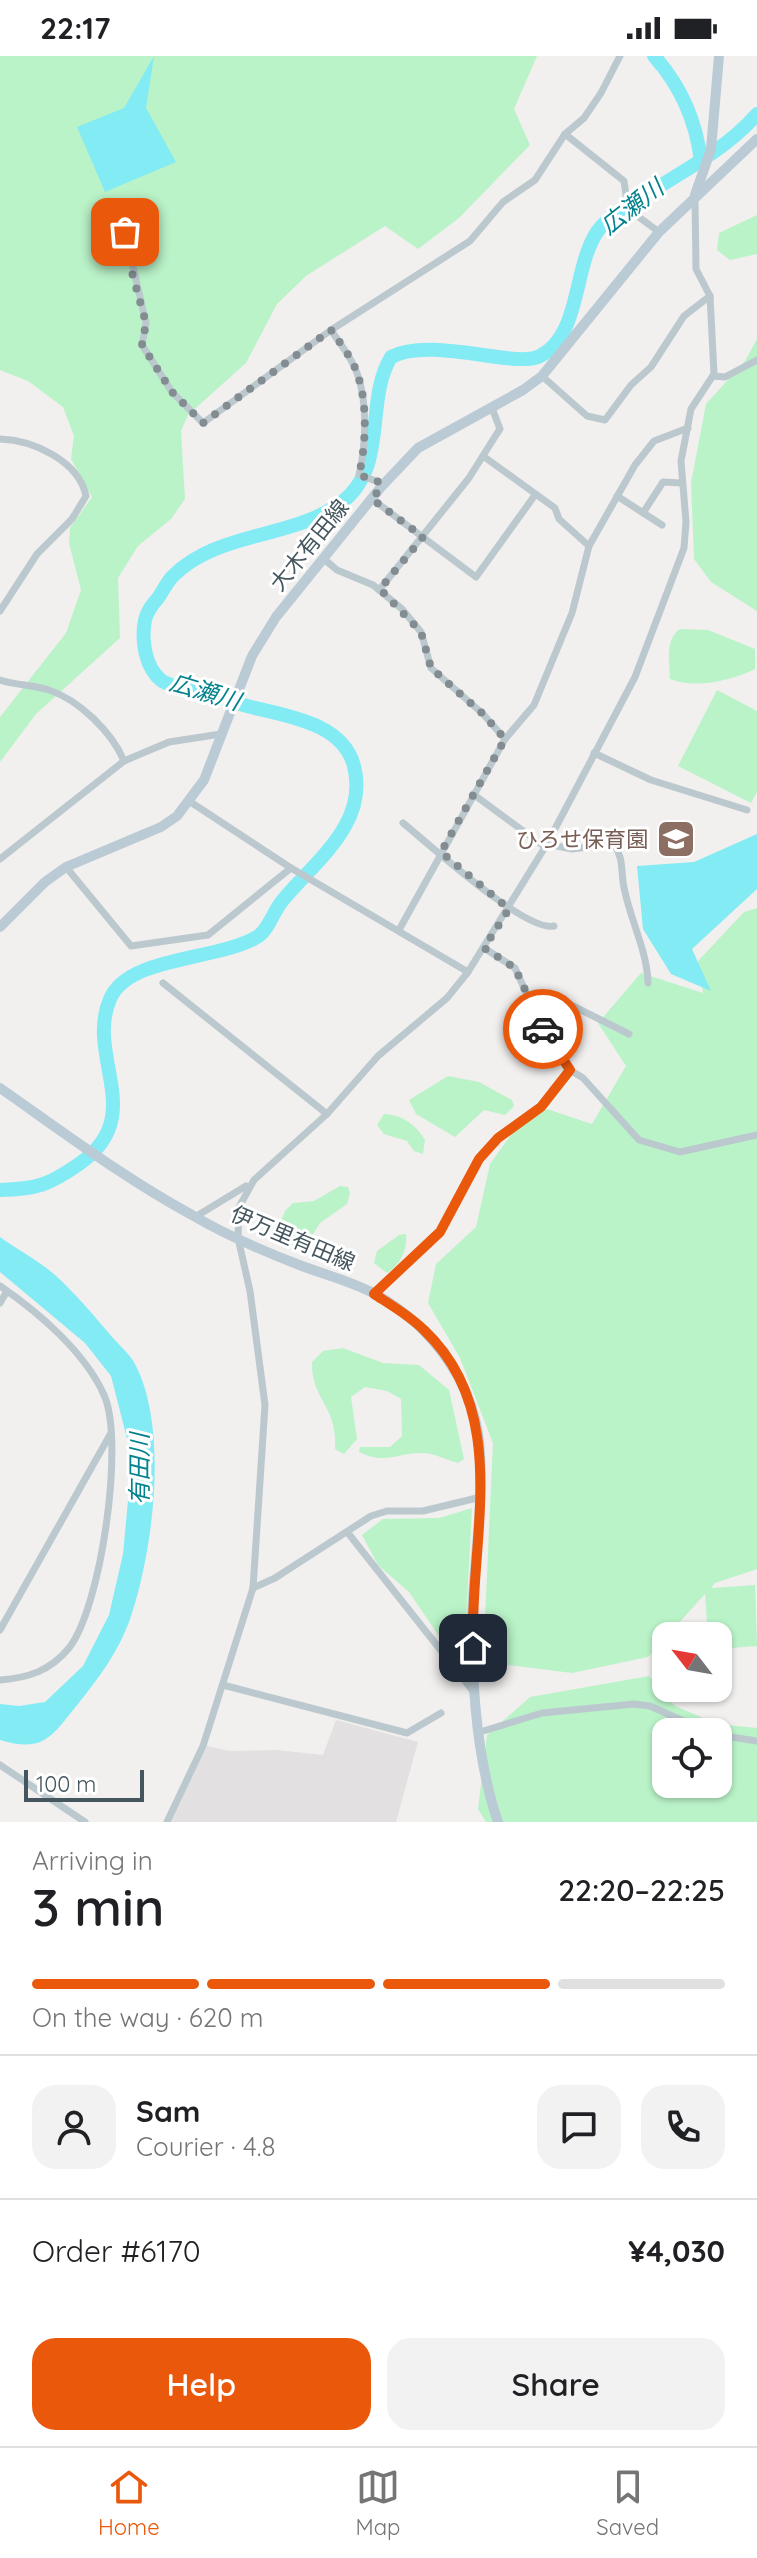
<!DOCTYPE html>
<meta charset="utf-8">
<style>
body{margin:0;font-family:Quicksand,"Noto Sans JP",sans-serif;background:#f2f2f2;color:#202124;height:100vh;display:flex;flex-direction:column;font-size:30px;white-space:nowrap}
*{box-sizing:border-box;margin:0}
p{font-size:26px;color:#757577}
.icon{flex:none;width:44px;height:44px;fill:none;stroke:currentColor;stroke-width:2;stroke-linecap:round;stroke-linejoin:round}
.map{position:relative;height:1766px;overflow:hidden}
.details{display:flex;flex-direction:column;background:#fff;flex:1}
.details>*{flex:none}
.needle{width:52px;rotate:301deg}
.fabs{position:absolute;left:652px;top:1566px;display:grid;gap:16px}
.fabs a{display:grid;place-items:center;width:80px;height:80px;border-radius:16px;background:#fff;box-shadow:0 2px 6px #0004;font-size:40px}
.scale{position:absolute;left:24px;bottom:20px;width:120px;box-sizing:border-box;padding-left:8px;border:4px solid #45565e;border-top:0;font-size:22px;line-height:28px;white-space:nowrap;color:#45565e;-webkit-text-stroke:6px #fff;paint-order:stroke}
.pin{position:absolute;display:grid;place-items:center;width:68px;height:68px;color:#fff;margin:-34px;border-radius:16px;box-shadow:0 4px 12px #0006}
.courier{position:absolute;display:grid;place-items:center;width:80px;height:80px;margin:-40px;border:6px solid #ea580c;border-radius:50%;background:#fff;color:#222;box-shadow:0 2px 10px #0007}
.overview em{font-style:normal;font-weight:600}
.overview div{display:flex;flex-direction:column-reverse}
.overview{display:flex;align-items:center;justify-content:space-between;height:136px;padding:0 32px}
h1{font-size:52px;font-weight:600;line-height:60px}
.bar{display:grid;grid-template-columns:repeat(4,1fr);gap:12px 8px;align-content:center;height:96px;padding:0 32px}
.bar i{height:10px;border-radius:6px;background:#e0e0e0}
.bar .current{background:#ea580c}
.bar p{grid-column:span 4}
.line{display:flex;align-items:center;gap:20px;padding:0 32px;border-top:2px solid #e0e0e0}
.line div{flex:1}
.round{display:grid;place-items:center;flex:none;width:84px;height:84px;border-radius:24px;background:#f2f2f2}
.button{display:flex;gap:16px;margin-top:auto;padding:16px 32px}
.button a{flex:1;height:92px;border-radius:24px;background:#ea580c;color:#fff;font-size:32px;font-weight:600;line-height:92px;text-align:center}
.button a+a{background:#f2f2f2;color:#202124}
.status{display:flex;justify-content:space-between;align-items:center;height:56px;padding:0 40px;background:#fff;direction:ltr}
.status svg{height:22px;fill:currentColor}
.dock{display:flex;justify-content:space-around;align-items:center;height:112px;border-top:2px solid #e0e0e0;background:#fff;font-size:22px;color:#757577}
.dock a{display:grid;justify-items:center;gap:4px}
.dock .current{color:#ea580c}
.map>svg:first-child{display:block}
.education{fill:#e3e0e1}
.green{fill:#baf3c8;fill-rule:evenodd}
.water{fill:#83ebf4}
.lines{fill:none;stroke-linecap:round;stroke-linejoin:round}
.river{stroke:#83ebf4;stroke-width:14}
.street{stroke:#bbc9cf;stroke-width:7}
.secondary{stroke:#bbcbd5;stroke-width:10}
.done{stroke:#828c91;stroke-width:8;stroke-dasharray:0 14.4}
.route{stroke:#ea580c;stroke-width:10}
.labels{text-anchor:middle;stroke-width:6;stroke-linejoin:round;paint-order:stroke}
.street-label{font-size:22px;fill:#45565e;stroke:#fff}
.education-label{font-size:22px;fill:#785e54;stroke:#fff;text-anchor:end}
.water-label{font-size:24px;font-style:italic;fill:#04838e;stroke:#fff}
</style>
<div class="status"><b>22:17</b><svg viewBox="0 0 49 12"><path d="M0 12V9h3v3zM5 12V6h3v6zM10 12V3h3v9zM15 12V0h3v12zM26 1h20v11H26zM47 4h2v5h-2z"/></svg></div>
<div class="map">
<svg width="757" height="1766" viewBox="0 0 757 1766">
<rect width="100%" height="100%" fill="#f2efef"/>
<!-- education -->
<path class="education" d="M336,1664L418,1686L396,1766H171L207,1690L229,1695L277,1694L323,1699Z"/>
<!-- green -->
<g class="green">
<path d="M0,0H537L514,53L530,89L459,162L418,193L385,170L306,220L277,248L246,307L188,359L181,375L185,443L171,463L138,490L118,522L120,582L36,658L0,706V661L66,577L81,534L69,487L70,472L92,441L71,403L74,380L63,351L28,325L0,314Z"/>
<path d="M757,159V198L730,204L717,194L719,177Z"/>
<path d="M757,283V555L711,526L694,503L691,427L706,348L745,305Z"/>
<path d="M680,573L708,574L755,593V613C731,625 695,633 670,623C670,607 664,584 680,573Z"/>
<path d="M717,634L757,655V736L751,747L678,710Z"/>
<path d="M757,852V1513L715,1527L711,1532L755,1529L757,1590L718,1593V1580H708L705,1538L648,1601L572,1617L483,1606L493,1387L460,1302L428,1247L436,1208L476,1171L490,1108L521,1065L547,1053L592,1068L626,1010L598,967L641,917L703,937L698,905L744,856Z"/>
<path d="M448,1020L479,1026L512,1044L514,1050L505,1059L484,1054L455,1081L416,1058L409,1044Z"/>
<path d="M384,1058C403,1059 415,1068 425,1084L423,1098L414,1095L407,1085L384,1078L377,1069Z"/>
<path d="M340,1130L348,1131L350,1137L347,1148L320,1167L306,1189L292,1190L280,1182L278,1172L285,1155L293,1147L314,1145Z"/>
<path d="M406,1178C408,1193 400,1209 387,1217L374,1207L377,1195L399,1179Z"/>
<path d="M343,1292L383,1307L419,1309L449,1334L464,1403L458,1407C446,1404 433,1396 421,1397C397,1397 385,1409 359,1396L360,1391H390L402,1380L401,1343L387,1335L365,1331L351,1341L357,1383L344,1398L335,1393C338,1350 311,1344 312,1306L323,1295Z"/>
<path d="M472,1452L464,1603L452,1599L409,1536L378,1509L362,1479L383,1463L439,1462Z"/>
<path d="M649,1620L675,1650L717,1668L757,1672V1766H486L478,1753L487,1679L530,1641ZM666,1676H718V1728H666Z"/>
</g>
<!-- water -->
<g class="water">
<path d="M154,0L146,52L176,106L105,136L77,71L124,52Z"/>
<path d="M757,778V833L692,893L711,935L671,918L643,873L637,810L694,806Z"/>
<path d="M0,1181C18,1194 39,1205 55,1219C76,1238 95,1261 113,1282C120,1290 131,1299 136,1310C169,1375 153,1498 129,1566C118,1596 98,1623 78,1648C51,1681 44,1697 0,1684V1648L19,1650L45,1646L83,1610L109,1559L123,1498L132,1402L111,1320L85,1287L0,1216Z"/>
</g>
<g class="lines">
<!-- river -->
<g class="river">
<path d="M654,0C681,30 696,64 701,105"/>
<path d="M0,1134C37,1133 49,1129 79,1108C149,1060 85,1001 110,943C128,900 216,905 257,881C269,874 273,855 283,844C314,806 369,768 354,710C343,667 287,660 251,651C233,647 217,640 200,635C189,632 171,631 162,625C145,612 141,584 145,564C147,555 152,549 158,542C163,535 167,526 173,520C218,475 292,483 341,447C389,411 364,346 391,301C432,280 516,313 540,300C581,279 573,212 597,176C610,157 635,145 655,133C691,111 729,90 757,58"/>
</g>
<!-- street -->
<g class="street">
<path d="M565,78L624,125L628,153L659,176"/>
<path d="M125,176L146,267L142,289L172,336L203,367L331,274L470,185L503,146L535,124L565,78L584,62L601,37L620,0"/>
<path d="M331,274C340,288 352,302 357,317C368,347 366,389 359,419L379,426L381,431"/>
<path d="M542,320L587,360L605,364L631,329L651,311L684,260L710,240"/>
<path d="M713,320L725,321L757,304"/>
<path d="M0,383C33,384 79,405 86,440L72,463L37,498L0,555"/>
<path d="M483,400L555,452L559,463L589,490"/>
<path d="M617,440L662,469"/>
<path d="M372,443L476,521L535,439"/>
<path d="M643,457L663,426L681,427"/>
<path d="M324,503L337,514L373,529L402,553L421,576L431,612L483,658L505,683"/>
<path d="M380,533L469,422L496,379L500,373L492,352"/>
<path d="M0,624C16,629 33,629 49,634C79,644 112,676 124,705"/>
<path d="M594,697L651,724L747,754"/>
<path d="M473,738L545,791"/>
<path d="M189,745L291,812L468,916"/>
<path d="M403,767C429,788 526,877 554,870"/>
<path d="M547,788L572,793L614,788C625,804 620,819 625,836C632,868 647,895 648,927"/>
<path d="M0,803L124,705L169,686L221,678"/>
<path d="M66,811L131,890L208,879L291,812"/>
<path d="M399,874L505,683L534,649L572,557L589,490L635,409L654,385L688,372"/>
<path d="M484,892L515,912L543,974L570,1014L583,1022L639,1084L680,1096L757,1079"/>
<path d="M163,927L327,1058"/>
<path d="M539,965L569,948L629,978"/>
<path d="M195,1161L246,1130"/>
<path d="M0,1230C38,1256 85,1296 104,1339C125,1385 101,1552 69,1592C50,1615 28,1622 0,1624"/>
<path d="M374,1238L440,1176L479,1103L498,1082L541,1051L570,1014"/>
<path d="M0,1247L7,1235"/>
<path d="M348,1477L473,1635"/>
<path d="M253,1532L275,1522L371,1460L387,1455H423L481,1441"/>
<path d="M0,1574L111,1377"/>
<path d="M223,1629L407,1677L441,1657"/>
<path d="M480,1676L542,1657L634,1648L650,1650L708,1676"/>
<path d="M718,1679L757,1685"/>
<path d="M0,1709L85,1766"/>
<path d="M167,1766L203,1690L253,1532L265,1349L250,1235L238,1182L239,1151L254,1124L327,1058L378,1000L447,942L468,916L547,788L635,621L684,492L686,466L681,405L691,353L714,318L710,240L696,213L695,143"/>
</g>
<!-- secondary -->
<g class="secondary">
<path d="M695,139L711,93L719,0"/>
<path d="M0,871L45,826L66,811L161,771L177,760L204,724L252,600L276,561L381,431L418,392L523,334L542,320L659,176L757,83"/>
<path d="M0,1032C63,1076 124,1122 192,1159C226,1179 265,1196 302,1210C326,1219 353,1226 375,1238C433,1270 478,1331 480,1399C483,1456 473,1512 472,1568C472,1633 477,1705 498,1766"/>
</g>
</g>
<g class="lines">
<!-- done -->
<path class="done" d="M125,176L131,213L146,267L142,289L172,336L203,367L331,274C340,287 352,302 357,317C368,347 366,389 359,419L379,426L381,431L372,443L423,481L380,533L421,576L431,612L483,658L505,683L441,796L509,853L484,892L515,912L543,973"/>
<!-- route -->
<path class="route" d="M473,1592C469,1486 513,1358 424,1274C410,1260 391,1249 374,1238L440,1176L479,1103L498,1082L541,1051L570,1014L543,973"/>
</g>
<!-- icons -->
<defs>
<g id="school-square" transform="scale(2)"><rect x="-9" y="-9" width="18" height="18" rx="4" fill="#8d6e63" stroke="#fff"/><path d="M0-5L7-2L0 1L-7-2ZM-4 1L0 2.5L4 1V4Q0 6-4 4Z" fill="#fff"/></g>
</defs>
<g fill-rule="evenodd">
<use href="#school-square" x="676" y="783"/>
</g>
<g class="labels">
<!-- street labels -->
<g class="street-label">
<text transform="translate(309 489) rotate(-51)" y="8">大木有田線</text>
<text transform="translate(293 1182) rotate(23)" y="8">伊万里有田線</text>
</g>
<!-- education labels -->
<g class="education-label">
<text x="648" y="791">ひろせ保育園</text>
</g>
<!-- water labels -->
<g class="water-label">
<text transform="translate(632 151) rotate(-38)" y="8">広瀬川</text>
<text transform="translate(205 636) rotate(17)" y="8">広瀬川</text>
<text transform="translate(140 1413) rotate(-90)" y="8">有田川</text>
</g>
</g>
</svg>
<div class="fabs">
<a><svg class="needle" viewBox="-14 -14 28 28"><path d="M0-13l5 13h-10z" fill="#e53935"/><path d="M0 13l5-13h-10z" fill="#757577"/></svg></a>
<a><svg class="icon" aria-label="locate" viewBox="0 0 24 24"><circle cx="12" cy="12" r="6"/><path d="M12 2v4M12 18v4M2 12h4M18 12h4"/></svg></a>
</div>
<div class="scale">100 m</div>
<div class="pin" style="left:125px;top:176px;background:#ea580c"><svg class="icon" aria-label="bag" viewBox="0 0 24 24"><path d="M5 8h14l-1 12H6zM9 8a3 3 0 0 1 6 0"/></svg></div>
<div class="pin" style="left:473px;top:1592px;background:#1f2937"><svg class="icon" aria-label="home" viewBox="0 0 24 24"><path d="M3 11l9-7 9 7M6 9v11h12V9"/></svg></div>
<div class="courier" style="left:543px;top:973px"><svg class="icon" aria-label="car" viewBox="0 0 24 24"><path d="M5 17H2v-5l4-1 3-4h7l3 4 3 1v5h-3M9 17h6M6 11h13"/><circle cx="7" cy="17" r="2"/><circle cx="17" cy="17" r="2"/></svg></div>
</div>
<section class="details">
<div class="overview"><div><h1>3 min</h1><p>Arriving in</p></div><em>22:20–22:25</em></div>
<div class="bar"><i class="current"></i><i class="current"></i><i class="current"></i><i></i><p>On the way · 620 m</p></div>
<div class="line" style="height:144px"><a class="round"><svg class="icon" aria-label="person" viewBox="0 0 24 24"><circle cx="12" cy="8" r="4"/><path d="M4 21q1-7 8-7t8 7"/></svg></a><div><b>Sam</b><p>Courier · 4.8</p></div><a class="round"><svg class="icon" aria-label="chat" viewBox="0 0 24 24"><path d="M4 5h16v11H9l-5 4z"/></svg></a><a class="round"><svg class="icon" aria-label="phone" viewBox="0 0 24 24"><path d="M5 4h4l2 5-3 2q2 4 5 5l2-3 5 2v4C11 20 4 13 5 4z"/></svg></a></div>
<div class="line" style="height:104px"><div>Order #6170</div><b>¥4,030</b></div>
<div class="button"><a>Help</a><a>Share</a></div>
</section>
<nav class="dock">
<a class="current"><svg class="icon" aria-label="home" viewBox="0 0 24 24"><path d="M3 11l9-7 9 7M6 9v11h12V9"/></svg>Home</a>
<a><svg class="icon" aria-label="map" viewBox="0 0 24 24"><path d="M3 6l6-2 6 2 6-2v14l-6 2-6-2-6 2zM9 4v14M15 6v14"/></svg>Map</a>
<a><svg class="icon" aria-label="saved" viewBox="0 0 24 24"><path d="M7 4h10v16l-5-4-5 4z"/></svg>Saved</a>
</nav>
